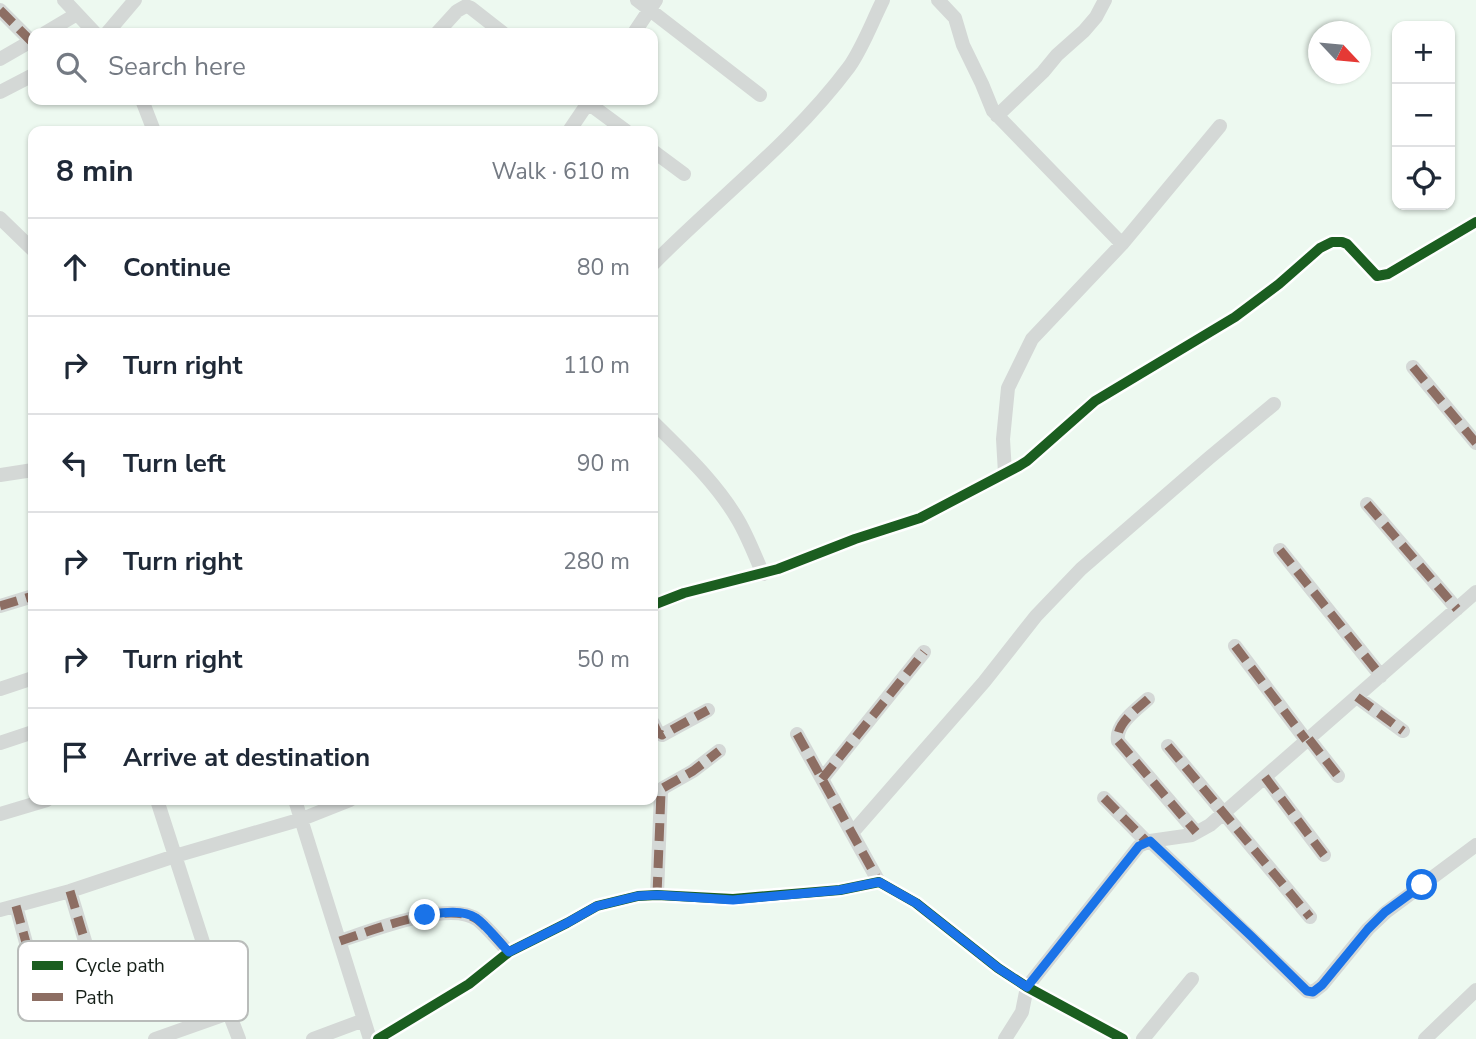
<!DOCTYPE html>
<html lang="en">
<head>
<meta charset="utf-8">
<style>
	:root { --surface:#fff; --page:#f2f2f3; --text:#1f2937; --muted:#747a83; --line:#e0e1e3 }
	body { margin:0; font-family:"Nunito Sans",sans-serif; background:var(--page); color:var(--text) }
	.controls { position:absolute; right:21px; top:21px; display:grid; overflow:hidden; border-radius:14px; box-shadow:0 2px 5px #0004 }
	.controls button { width:63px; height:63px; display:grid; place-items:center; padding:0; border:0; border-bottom:2px solid var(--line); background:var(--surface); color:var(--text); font:35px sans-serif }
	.compass { position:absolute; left:1308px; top:21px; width:63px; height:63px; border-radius:50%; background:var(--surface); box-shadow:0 2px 5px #0004; rotate:116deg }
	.stop { position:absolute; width:21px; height:21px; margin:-16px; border:5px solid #1a73e8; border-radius:50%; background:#fff }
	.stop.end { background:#1a73e8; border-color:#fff; box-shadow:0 2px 7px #0008 }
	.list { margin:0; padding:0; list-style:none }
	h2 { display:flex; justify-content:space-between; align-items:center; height:91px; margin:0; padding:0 28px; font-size:30px }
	h2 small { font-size:23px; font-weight:400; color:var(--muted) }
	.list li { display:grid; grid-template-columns:46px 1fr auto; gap:21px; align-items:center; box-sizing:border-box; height:98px; padding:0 28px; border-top:2px solid var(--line) }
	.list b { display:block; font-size:26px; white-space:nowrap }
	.list em { font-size:23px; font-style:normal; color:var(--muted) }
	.icon { flex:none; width:38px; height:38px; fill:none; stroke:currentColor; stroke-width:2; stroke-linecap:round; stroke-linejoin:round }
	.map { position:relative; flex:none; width:1476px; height:1039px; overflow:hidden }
	.search { position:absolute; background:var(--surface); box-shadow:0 2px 5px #0004; left:28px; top:28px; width:630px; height:77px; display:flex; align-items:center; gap:18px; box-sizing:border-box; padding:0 24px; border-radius:14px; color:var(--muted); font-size:26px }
	.panel { position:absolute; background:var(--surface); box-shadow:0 2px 5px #0004; left:28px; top:126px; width:630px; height:679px; border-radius:14px }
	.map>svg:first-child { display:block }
</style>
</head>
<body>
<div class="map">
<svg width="1476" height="1039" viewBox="0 0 1476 1039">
	<rect width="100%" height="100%" fill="#edf9f0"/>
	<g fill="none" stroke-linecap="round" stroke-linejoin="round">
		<path stroke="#d4d8d6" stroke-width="14" d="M64 0 95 33
			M637 0 760 95
			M938 0 955 18 963 45 982 84 993 111 1122 244
			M0 10 31 41
			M45 33 77 14
			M107 33 135 0
			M437 33 457 11 466 6 471 8 503 33
			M634 33 656 0
			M0 59 33 40
			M0 92 33 75
			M142 100 154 131
			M584 100 626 131
			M997 116 1043 72 1057 55 1084 31 1096 17 1105 0
			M569 131 590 100
			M653 151 684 174
			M0 218 33 250
			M653 264C718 198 793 142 849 67 863 47 872 22 883 0
			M1413 367 1476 443
			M653 422C683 452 716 482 738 520 748 537 755 556 763 574
			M1005 473 1003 439 1008 388 1032 339 1122 244 1220 126
			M0 475 33 470
			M1367 504 1457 609
			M1280 550 1381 676
			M653 605 684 593 778 569 855 539 920 518 1019 466 1027 461 1095 401 1235 317 1279 284 1320 248 1332 242H1342L1347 244 1377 276 1388 274 1476 222
			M0 606 33 596
			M1235 646 1306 740
			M0 689 33 678
			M1357 697 1403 731
			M1148 699C1137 709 1115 724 1118 741L1196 832
			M653 723 658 733 662 735 708 710
			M797 734 879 882
			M1309 739 1338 776
			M0 743 33 732
			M1168 746 1310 917
			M1265 777 1324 855
			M822 779 924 652
			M1104 798 1147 842
			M157 800 210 964 239 1039
			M295 800 370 1039
			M0 814 47 800
			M852 833 984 682 1036 616 1081 569 1209 458 1274 404
			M1150 841 1307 991 1313 992 1322 985 1368 929 1386 912 1476 845
			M70 891 102 998
			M657 895 661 792 663 788 693 771 719 751
			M16 906 43 1005
			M0 910 70 891 175 856 302 819 350 800
			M340 941C370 931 451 899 478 920 489 929 499 942 509 952
			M132 997 212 970
			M155 1039 229 1013
			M313 1039 364 1020
			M378 1039 469 984 509 952 567 923 597 906 638 896 657 895 733 899 840 890 879 882 916 903 998 968 1027 987 1123 1039
			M1005 1039 1022 1012 1027 987 1139 846 1150 841 1192 835 1210 825 1476 592
			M1143 1039 1192 979
			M1425 1039 1476 990"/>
		<path stroke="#8d6e63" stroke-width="9" stroke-dasharray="18 9" stroke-linecap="butt" d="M0 10 31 41
			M1413 367 1476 443
			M1367 504 1457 609
			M1280 550 1381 676
			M0 606 33 596
			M1235 646 1306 740
			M1357 697 1403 731
			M1148 699C1137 709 1115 724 1118 741L1196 832
			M653 723 658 733 662 735 708 710
			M797 734 879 882
			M1309 739 1338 776
			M1168 746 1310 917
			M1265 777 1324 855
			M822 779 924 652
			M1104 798 1147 842
			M70 891 102 998
			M657 895 661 792 663 788 693 771 719 751
			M16 906 43 1005
			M340 941C370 931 451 899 478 920 489 929 499 942 509 952
			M132 997 212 970"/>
		<g stroke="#fff" stroke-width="15">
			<path id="cycleway" d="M653 605 684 593 778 569 855 539 920 518 1019 466 1027 461 1095 401 1235 317 1279 284 1320 248 1332 242H1342L1347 244 1377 276 1388 274 1476 222
				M378 1039 469 984 509 952 567 923 597 906 638 896 657 895 733 899 840 890 879 882 916 903 998 968 1027 987 1123 1039"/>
		</g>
		<use href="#cycleway" stroke="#1b5e20" stroke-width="10"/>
	</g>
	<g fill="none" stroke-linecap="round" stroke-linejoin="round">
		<path stroke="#1a73e8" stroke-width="9" d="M425 915C440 913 462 909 476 918 486 925 500 943 509 952L567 923 597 906 638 896 657 895 733 900 840 890 879 882 916 903 998 968 1027 987 1139 846 1150 841 1251 936 1307 991 1313 992 1322 985 1368 929 1385 912 1422 885"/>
	</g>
	<rect x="18" y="941" width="230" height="80" rx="10" fill="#fff" stroke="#b9bcba" stroke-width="2"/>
	<rect x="32" y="961" width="31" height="9" fill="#1b5e20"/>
	<rect x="32" y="993" width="31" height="8" fill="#8d6e63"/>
	<g font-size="19" fill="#151f18">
		<text x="75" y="972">Cycle path</text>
		<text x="75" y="1004">Path</text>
	</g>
</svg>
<div class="controls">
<button>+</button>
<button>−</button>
<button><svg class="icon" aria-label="locate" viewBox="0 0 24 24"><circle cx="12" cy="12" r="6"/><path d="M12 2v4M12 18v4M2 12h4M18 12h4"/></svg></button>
</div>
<svg class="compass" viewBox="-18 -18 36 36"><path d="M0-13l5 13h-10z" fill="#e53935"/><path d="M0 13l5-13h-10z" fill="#747a83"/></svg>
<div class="stop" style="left:1422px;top:885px"></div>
<div class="stop end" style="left:425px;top:915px"></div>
<div class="search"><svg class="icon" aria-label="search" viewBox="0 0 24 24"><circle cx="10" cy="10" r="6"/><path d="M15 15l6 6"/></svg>Search here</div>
<section class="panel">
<h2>8 min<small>Walk · 610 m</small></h2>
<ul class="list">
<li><svg class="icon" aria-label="ahead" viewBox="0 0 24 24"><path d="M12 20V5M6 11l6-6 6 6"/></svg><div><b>Continue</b></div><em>80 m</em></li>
<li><svg class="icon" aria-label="right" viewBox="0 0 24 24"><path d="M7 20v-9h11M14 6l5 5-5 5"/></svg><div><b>Turn right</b></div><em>110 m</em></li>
<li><svg class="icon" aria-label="left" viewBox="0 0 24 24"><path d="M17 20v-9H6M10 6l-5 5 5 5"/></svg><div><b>Turn left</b></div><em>90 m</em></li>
<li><svg class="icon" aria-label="right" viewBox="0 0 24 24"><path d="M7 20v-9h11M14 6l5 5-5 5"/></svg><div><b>Turn right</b></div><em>280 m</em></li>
<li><svg class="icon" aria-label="right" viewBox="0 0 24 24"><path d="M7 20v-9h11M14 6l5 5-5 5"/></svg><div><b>Turn right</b></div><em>50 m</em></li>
<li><svg class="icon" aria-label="arrive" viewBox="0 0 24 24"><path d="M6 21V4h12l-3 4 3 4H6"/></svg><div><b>Arrive at destination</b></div></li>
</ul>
</section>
</div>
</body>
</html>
